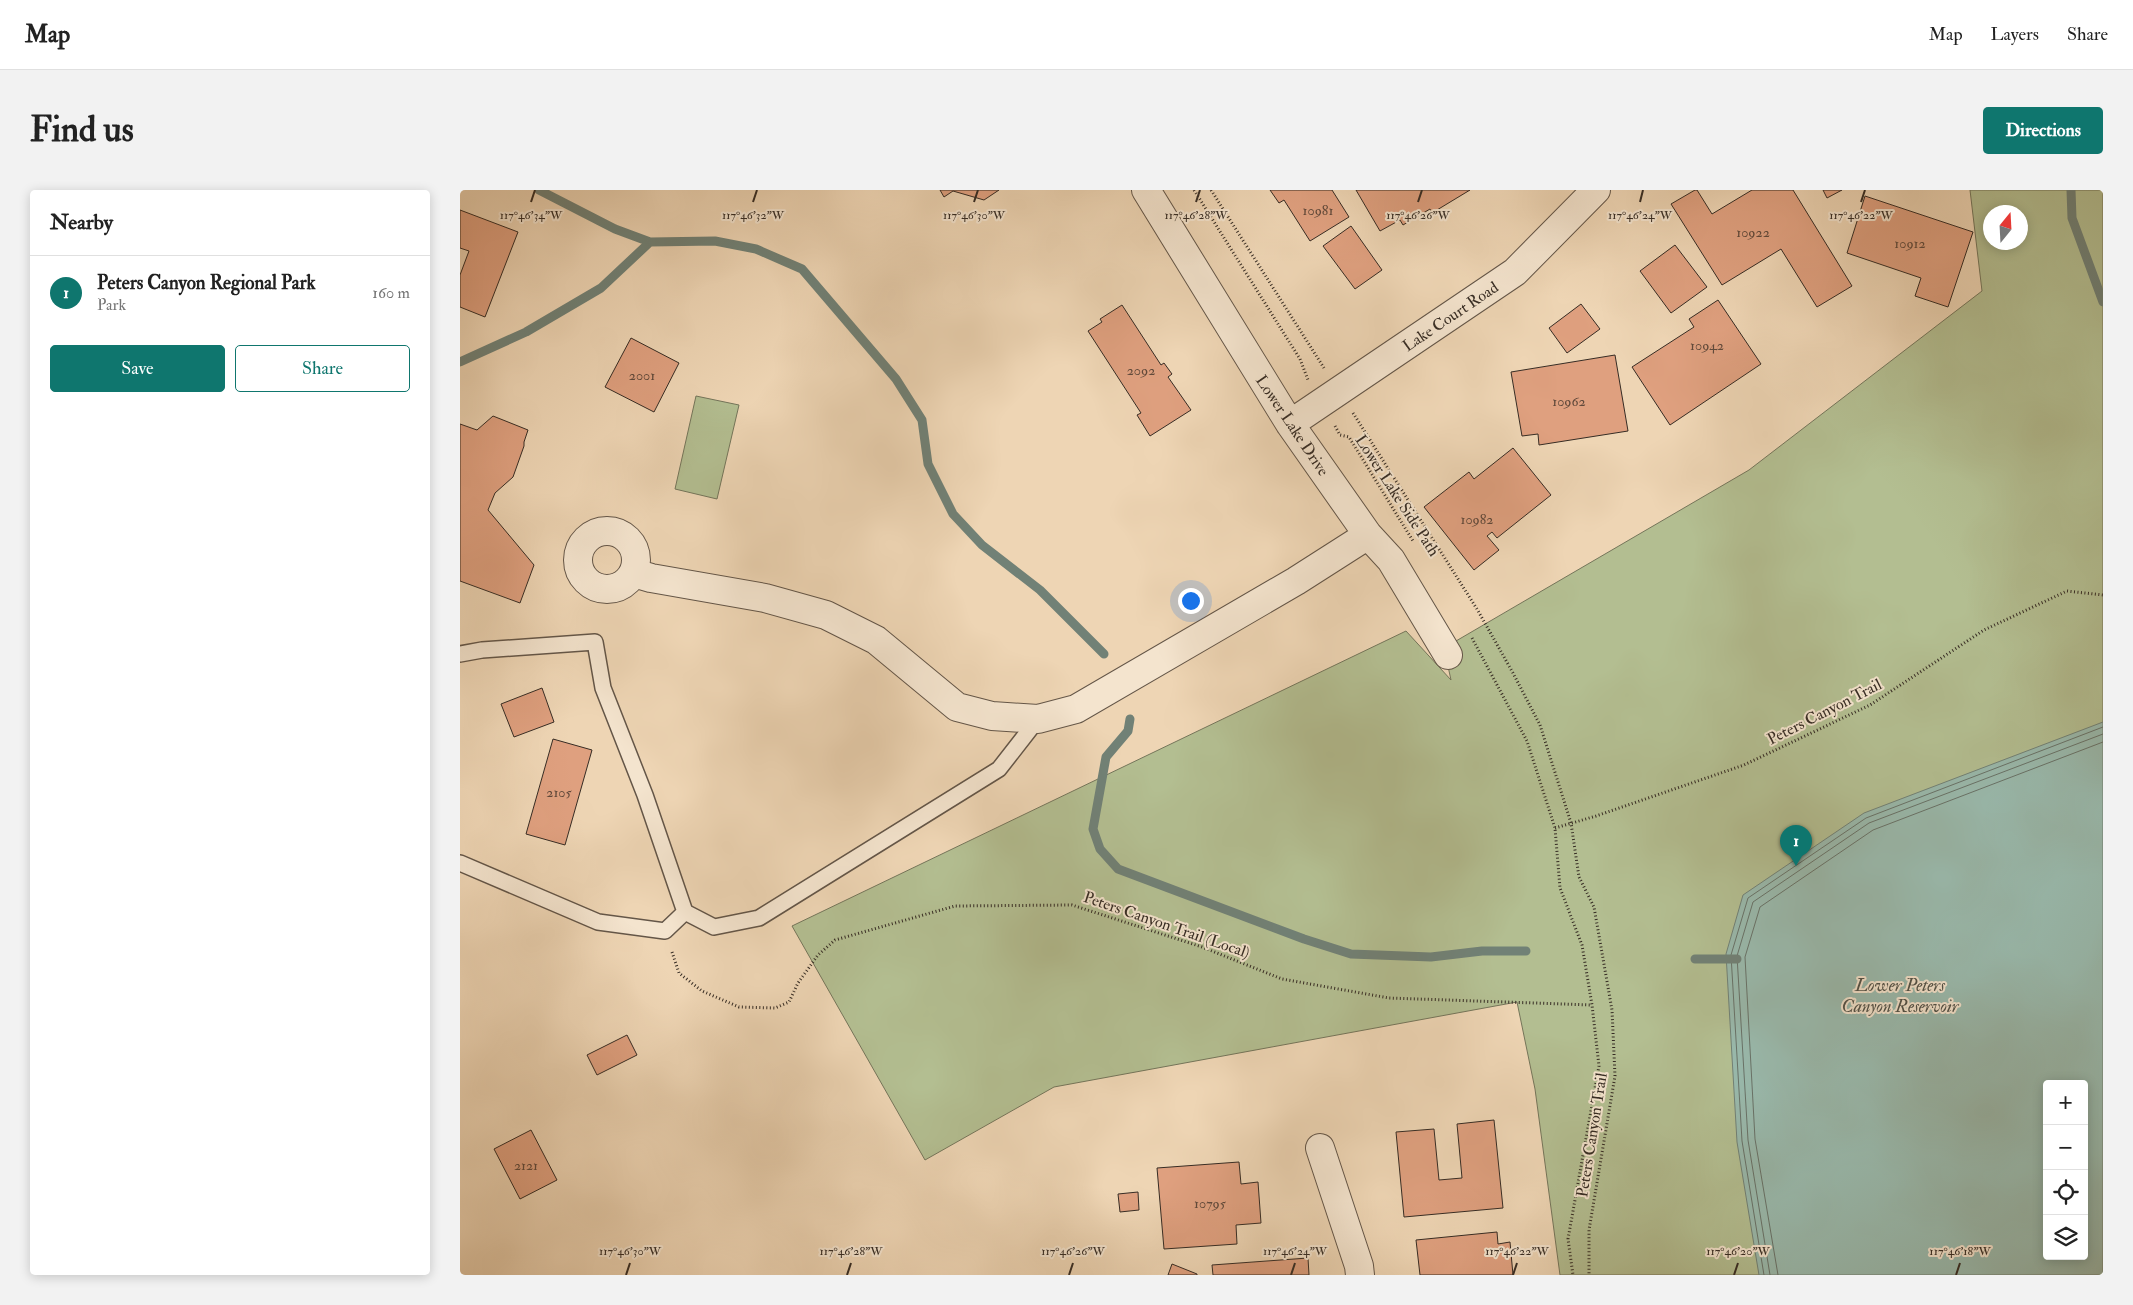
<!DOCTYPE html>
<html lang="en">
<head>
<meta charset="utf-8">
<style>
	:root { --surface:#fff; --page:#f2f2f2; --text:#222; --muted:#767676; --line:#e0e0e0; --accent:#0f766e }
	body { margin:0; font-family:"IM FELL Double Pica",serif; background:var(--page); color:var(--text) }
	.controls { position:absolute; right:15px; bottom:15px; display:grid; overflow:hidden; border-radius:5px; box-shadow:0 2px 12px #0003 }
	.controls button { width:45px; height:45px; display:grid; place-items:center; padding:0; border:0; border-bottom:1px solid var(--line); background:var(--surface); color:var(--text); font:25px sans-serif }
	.compass { position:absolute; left:1523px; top:15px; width:45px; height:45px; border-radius:50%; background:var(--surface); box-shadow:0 2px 12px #0003; rotate:18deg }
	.you { position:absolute; left:730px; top:410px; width:18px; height:18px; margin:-12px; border:4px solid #fff; border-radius:50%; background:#1a73e8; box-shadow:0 0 0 8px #1a73e833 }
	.badge { display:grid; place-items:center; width:32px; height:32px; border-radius:50%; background:var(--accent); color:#fff; font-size:16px; font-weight:700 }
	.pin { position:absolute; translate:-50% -41px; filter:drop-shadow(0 1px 2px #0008) }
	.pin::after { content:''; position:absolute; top:26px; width:18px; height:15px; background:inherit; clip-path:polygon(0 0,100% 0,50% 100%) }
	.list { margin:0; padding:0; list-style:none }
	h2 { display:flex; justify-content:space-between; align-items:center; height:65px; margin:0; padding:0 20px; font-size:21px }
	h2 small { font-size:16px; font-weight:400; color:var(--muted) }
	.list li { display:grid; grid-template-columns:32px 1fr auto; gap:15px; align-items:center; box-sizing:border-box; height:75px; padding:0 20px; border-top:1px solid var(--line) }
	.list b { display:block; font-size:19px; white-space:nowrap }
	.list p { margin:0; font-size:16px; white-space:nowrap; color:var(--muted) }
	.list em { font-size:16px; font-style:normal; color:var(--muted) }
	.actions { display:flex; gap:10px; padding:15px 20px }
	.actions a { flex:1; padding:11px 0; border:1px solid var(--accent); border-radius:5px; text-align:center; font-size:18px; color:var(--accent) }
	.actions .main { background:var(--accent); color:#fff }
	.icon { flex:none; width:28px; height:28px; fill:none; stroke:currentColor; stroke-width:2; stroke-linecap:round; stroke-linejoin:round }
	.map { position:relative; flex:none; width:1643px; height:1085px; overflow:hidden; border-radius:5px }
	header { display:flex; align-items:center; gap:30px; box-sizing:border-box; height:70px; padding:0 25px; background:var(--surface); border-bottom:1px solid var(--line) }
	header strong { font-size:24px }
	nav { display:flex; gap:28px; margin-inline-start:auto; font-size:18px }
	.intro { display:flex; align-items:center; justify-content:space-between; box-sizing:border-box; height:120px; padding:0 30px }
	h1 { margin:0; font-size:35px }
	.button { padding:12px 22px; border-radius:5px; background:var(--accent); color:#fff; font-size:18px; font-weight:700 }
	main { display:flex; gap:30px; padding:0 30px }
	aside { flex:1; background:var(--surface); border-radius:5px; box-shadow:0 2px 12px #0003 }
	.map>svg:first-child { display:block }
</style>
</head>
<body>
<header>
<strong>Map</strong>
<nav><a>Map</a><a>Layers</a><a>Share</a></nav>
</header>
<div class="intro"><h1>Find us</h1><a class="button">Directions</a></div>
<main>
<aside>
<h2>Nearby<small></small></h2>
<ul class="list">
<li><span class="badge">1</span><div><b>Peters Canyon Regional Park</b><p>Park</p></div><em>160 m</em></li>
</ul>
<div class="actions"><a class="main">Save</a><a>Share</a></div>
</aside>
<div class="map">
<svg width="1643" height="1085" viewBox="0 0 1643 1085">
	<rect width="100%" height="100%" fill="#eed5b4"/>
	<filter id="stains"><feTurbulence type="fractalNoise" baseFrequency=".004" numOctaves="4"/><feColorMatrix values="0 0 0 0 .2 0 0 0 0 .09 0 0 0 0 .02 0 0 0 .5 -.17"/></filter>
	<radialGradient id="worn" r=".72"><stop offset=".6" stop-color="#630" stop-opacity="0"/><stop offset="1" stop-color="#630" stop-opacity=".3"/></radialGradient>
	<path fill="#b3be91" stroke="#74755a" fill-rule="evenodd" d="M1510 0H1643V1085H1100L1075 899 1057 812 594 897 465 970 332 736 946 441 991 490 984 458 1289 280 1522 101ZM1530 22H1560V52H1530ZM1587 894H1624V1066H1587Z
		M236 206 279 215 257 309 215 299Z"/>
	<path fill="#99b9ac" stroke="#718176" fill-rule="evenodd" d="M1643 532V1085H1299L1277 952 1266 764 1283 705 1404 623ZM1587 894H1624V1066H1587Z"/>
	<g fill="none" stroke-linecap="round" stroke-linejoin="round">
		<path stroke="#687268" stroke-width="1" d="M1304 1085 1282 951 1271 765 1288 708 1406 628 1643 537
			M1310 1085 1288 950 1277 766 1293 712 1409 633 1643 544
			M1318 1085 1295 949 1285 767 1300 717 1413 640 1643 552"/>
		<path stroke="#718176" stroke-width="9" d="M79 0 155 39 190 52 255 51 296 59 342 79 436 189 462 230 468 274 493 324 522 355 580 400 644 464
			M1611 0 1612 28 1643 112
			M0 172 66 142 141 98 190 52
			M670 529 668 541 646 567 633 639 640 659 658 679 844 749 891 764 971 767 1022 761H1066
			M1235 769H1277"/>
	</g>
	<path fill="#dfa07f" stroke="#362c24" d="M480 0H539L524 10 493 1 484 7Z
		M810 0H872L889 27 850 51 824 10 819 13Z
		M896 0H1010L972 23 970 19 943 35 940 30 920 41Z
		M1235 0H1237L1252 24 1292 0H1333L1392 96 1357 117 1321 59 1262 95 1211 14Z
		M1363 0H1382L1367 8Z
		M1405 6 1513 42 1488 117 1455 106 1461 88 1387 63Z
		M0 20 58 42 25 127 0 117V85L9 61 0 58Z
		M891 36 922 80 895 99 863 56Z
		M1215 55 1247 97 1211 123 1180 81Z
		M1258 110 1301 174 1210 235 1172 177 1234 137 1229 129Z
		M1121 114 1140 139 1107 163 1089 138Z
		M662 115 701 175 704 173 712 184 708 187 731 220 690 246 677 225 681 223 628 141 642 132 640 129Z
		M171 148 219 173 194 222 145 197Z
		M1155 165 1168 241 1079 255 1078 244 1062 246 1051 182Z
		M33 226 68 240 64 252V256L53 287 35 303 28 320 74 375 60 413 0 391V234L17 240Z
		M1053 258 1091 305 1037 348 1032 342 1027 346 1039 360 1014 380 964 317 1009 282 1014 289Z
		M82 498 94 532 54 547 41 514Z
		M93 549 132 560 105 655 66 644Z
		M167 845 177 865 137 885 127 865Z
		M1034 930 1043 1018 944 1027 936 942 974 939 979 990 1002 988 997 934Z
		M71 940 97 990 60 1009 34 959Z
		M779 972 781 994 798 992 801 1033 776 1035 777 1054 704 1059 697 978Z
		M678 1002 679 1020 660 1022 658 1004Z
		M1037 1042 1038 1054 1050 1052 1053 1085H960L956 1050Z
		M848 1068 849 1085H753L752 1075Z
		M712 1074 737 1084V1085H708Z"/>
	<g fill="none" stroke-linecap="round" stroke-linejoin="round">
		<g stroke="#645648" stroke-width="18">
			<path id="lane" d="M0 464 22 460 135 452 143 498 185 605 225 722 205 741 138 732 0 673
				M225 722 254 737 299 728 539 579 578 529"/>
		</g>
		<g stroke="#645648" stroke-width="30">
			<path id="street" d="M686 0 830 234 908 345 931 370 988 465
				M830 234 1055 82 1136 0
				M118 370a29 29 0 1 1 58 0a29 29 0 1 1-58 0Z
				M174 383 191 388 305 408 366 425 416 450 497 517 532 526 578 529 616 519 836 391 908 345
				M860 958 899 1076 900 1085"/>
		</g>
		<path stroke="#362c24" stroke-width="3" stroke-dasharray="1 2.5" stroke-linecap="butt" d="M734 0 840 169 848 190
			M751 0 864 178
			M893 223 1017 419 1053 483 1080 535 1111 633 1119 687 1134 717 1152 820 1155 886 1129 1040V1085
			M875 236 880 245 889 247 953 351
			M1012 448 1067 551 1095 638 1100 698 1122 755 1132 815 1139 876 1108 1049 1113 1085
			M1095 638 1136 626 1284 575 1410 515 1524 440 1607 401 1643 405
			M212 762 219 783 242 801 279 817 315 818 329 812 338 793 358 765 375 750 495 716 612 715 742 757 822 789 929 808 1132 815"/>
		<use href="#lane" stroke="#f4e4ce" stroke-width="15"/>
		<use href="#street" stroke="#f4e4ce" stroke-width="28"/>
	</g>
	<path fill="none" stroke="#362c24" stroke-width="2" d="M71 12 75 0M293 12 297 0M514 12 518 0M736 12 740 0M958 12 962 0M1180 12 1183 0M1401 12 1405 0M166 1085 170 1073M387 1085 391 1073M609 1085 613 1073M831 1085 835 1073M1053 1085 1057 1073M1274 1085 1278 1073M1496 1085 1500 1073"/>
	<g text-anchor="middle" stroke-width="4" stroke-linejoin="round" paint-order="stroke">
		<g font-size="14" fill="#60493b">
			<text x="858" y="25">10981</text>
			<text x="1293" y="47">10922</text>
			<text x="1450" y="58">10912</text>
			<text x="1247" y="160">10942</text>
			<text x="681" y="185">2092</text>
			<text x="182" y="190">2001</text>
			<text x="1109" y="216">10962</text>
			<text x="1017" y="334">10982</text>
			<text x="99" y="607">2105</text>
			<text x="66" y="980">2121</text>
			<text x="750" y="1018">10795</text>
		</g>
		<g font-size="16" fill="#362c24" stroke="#f4e4ce">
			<text transform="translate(990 126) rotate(-34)" y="6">Lake Court Road</text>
			<text transform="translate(833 235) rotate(56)" y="6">Lower Lake Drive</text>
			<text transform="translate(938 305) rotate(57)" y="6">Lower Lake Side Path</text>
			<text transform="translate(1364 521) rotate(-27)" y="6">Peters Canyon Trail</text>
			<text transform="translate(707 734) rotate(19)" y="6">Peters Canyon Trail (Local)</text>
			<text transform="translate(1131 945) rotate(-81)" y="6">Peters Canyon Trail</text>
		</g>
		<g font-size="18" font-style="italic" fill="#4f4f46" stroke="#f4e4ce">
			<text x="1440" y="801">Lower Peters<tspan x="1440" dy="21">Canyon Reservoir</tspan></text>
		</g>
	</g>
	<g font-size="12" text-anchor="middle" fill="#362c24" stroke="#f4e4ce" stroke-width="4" stroke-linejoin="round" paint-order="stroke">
		<text x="71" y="29">117°46'34"W</text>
		<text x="293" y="29">117°46'32"W</text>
		<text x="514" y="29">117°46'30"W</text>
		<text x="736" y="29">117°46'28"W</text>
		<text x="958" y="29">117°46'26"W</text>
		<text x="1180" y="29">117°46'24"W</text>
		<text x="1401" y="29">117°46'22"W</text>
		<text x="170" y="1065">117°46'30"W</text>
		<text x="391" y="1065">117°46'28"W</text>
		<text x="613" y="1065">117°46'26"W</text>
		<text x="835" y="1065">117°46'24"W</text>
		<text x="1057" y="1065">117°46'22"W</text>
		<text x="1278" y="1065">117°46'20"W</text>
		<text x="1500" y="1065">117°46'18"W</text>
	</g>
	<rect width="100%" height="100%" filter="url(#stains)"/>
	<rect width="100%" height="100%" fill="url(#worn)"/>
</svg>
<div class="controls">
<button>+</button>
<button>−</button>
<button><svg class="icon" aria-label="locate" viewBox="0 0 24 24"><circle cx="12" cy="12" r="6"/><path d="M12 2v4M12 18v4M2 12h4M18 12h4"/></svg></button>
<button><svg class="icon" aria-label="layers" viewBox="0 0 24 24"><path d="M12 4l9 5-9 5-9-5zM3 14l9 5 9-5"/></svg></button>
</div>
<svg class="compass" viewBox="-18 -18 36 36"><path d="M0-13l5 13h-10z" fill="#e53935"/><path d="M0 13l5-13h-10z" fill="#767676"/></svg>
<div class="you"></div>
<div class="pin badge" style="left:1336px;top:676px">1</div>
</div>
</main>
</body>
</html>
